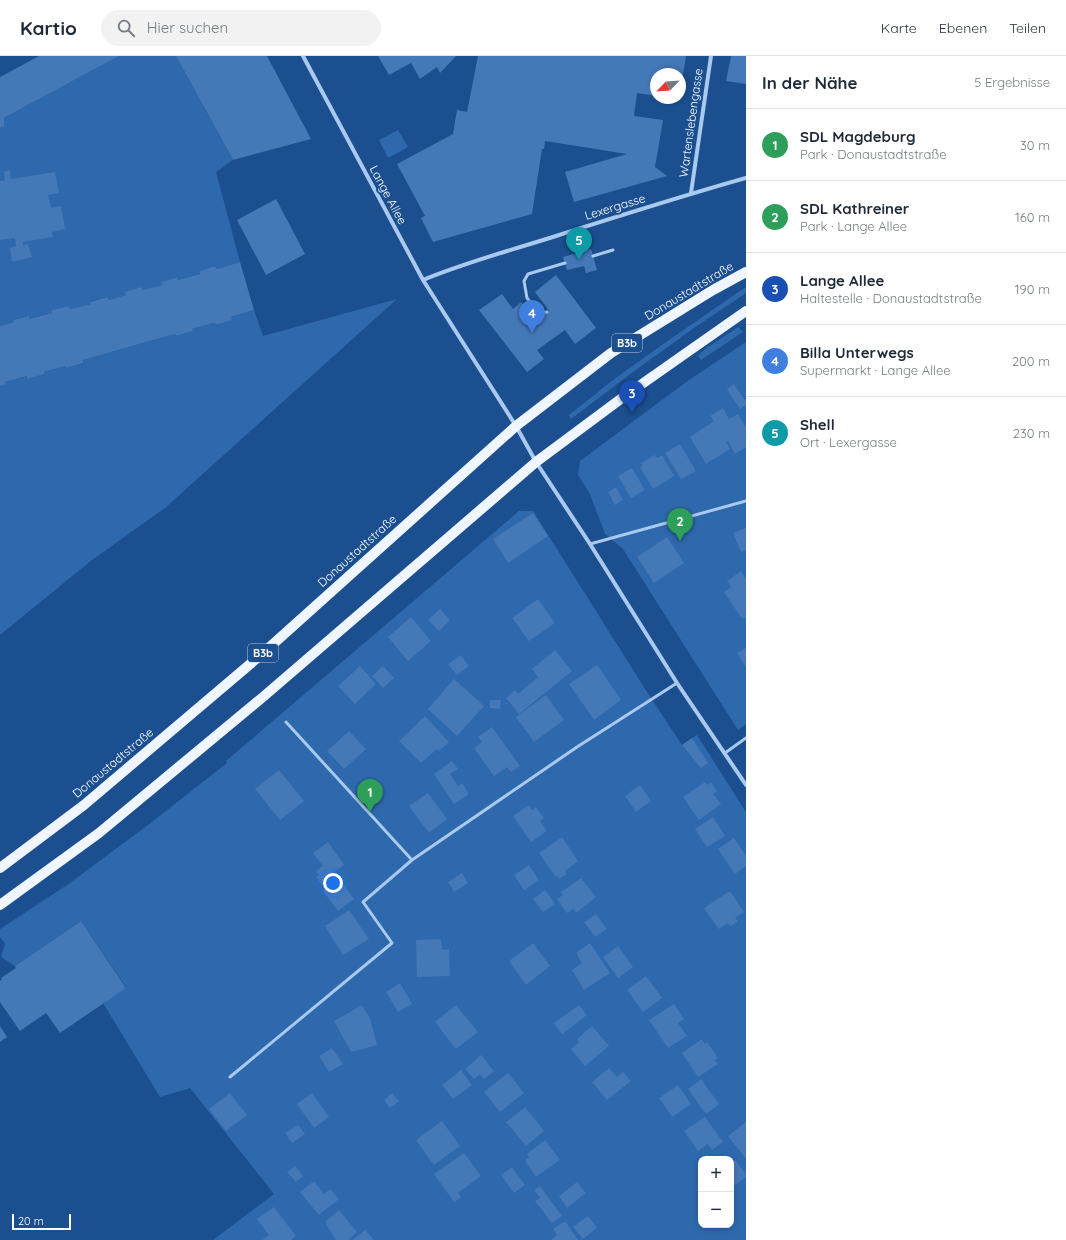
<!DOCTYPE html>
<html lang="de">
<head>
<meta charset="utf-8">
<style>
	:root { --surface:#fff; --page:#f2f2f3; --text:#1f2937; --muted:#747a83; --line:#e0e1e3; --accent:#db2777 }
	body { margin:0; font-family:Quicksand,sans-serif; background:var(--page); color:var(--text) }
	.controls { position:absolute; right:12px; bottom:12px; display:grid; overflow:hidden; border-radius:8px; box-shadow:0 2px 6px #0003 }
	.controls button { width:36px; height:36px; display:grid; place-items:center; padding:0; border:0; border-bottom:1px solid var(--line); background:var(--surface); color:var(--text); font:20px sans-serif }
	.compass { position:absolute; left:650px; top:12px; width:36px; height:36px; border-radius:50%; background:var(--surface); box-shadow:0 2px 6px #0003; rotate:245deg }
	.scale { position:absolute; left:12px; bottom:10px; width:59px; box-sizing:border-box; padding-left:4px; border:2px solid #fff; border-top:0; font-size:11px; line-height:14px; white-space:nowrap; color:#fff; -webkit-text-stroke:3px #1b4f8f; paint-order:stroke }
	.you { position:absolute; left:333px; top:827px; width:14px; height:14px; margin:-10px; border:3px solid #fff; border-radius:50%; background:#1a73e8; box-shadow:0 0 0 6px #1a73e833 }
	.badge { display:grid; place-items:center; width:26px; height:26px; border-radius:50%; background:var(--accent); color:#fff; font-size:13px; font-weight:700 }
	.pin { position:absolute; translate:-50% -33px; filter:drop-shadow(0 1px 2px #0008) }
	.pin::after { content:''; position:absolute; top:21px; width:14px; height:12px; background:inherit; clip-path:polygon(0 0,100% 0,50% 100%) }
	.list { margin:0; padding:0; list-style:none }
	h2 { display:flex; justify-content:space-between; align-items:center; height:52px; margin:0; padding:0 16px; font-size:17px }
	h2 small { font-size:13px; font-weight:400; color:var(--muted) }
	.list li { display:grid; grid-template-columns:26px 1fr auto; gap:12px; align-items:center; box-sizing:border-box; height:72px; padding:0 16px; border-top:1px solid var(--line) }
	.list b { display:block; font-size:15px; white-space:nowrap }
	.list p { margin:0; font-size:13px; white-space:nowrap; color:var(--muted) }
	.list em { font-size:13px; font-style:normal; color:var(--muted) }
	.icon { flex:none; width:22px; height:22px; fill:none; stroke:currentColor; stroke-width:2; stroke-linecap:round; stroke-linejoin:round }
	.map { position:relative; flex:none; width:746px; height:1184px; overflow:hidden }
	header { display:flex; align-items:center; gap:24px; box-sizing:border-box; height:56px; padding:0 20px; background:var(--surface); border-bottom:1px solid var(--line) }
	header strong { font-size:19px }
	nav { display:flex; gap:22px; margin-inline-start:auto; font-size:14px }
	.search { width:280px; height:36px; background:var(--page); display:flex; align-items:center; gap:10px; box-sizing:border-box; padding:0 14px; border-radius:22px; color:var(--muted); font-size:15px }
	main { display:flex }
	aside { flex:1; background:var(--surface) }
	.map>svg:first-child { display:block }
</style>
</head>
<body>
<header>
<strong>Kartio</strong>
<div class="search"><svg class="icon" aria-label="search" viewBox="0 0 24 24"><circle cx="10" cy="10" r="6"/><path d="M15 15l6 6"/></svg>Hier suchen</div>
<nav><a>Karte</a><a>Ebenen</a><a>Teilen</a></nav>
</header>
<main>
<div class="map">
<svg width="746" height="1184" viewBox="0 0 746 1184">
	<rect width="100%" height="100%" fill="#1b4f8f"/>
	<path fill="#2e69ad" fill-rule="evenodd" d="M119 0H176L233 104 216 116 240 206 217 213 215 210 200 215V218L178 224 177 221 161 226 162 229 109 244 107 241 91 245V248L70 253 69 250 51 254 52 257 29 263V260L13 264 14 266 0 270V72L4 71V62Z
		M398 74 408 91 388 102 379 84Z
		M746 231V237L694 272 637 313 571 363 569 359 613 324 666 286Z
		M397 243 165 452 92 504 0 579V330L5 329V326L27 320V323L44 316 65 310 66 312 83 307V304L175 278 176 280 193 275 192 273 214 267 216 269 231 264V261L254 254 263 280Z
		M738 271 743 276 701 304 698 300 705 293Z
		M746 286V668L738 674 623 493 605 478 590 438 578 419 580 405 689 324Z
		M519 455H533L647 636 682 689 697 679 746 756V1184H213L274 1138 190 1032 160 1041 103 947 126 931 81 865 15 910 1 901 5 888 1 882H0V873L67 829 148 769 227 707 226 705ZM701 1103H731V1169H701Z"/>
	<path fill="#4478b7" d="M39 0H119L4 62V71L0 72V21Z
		M176 0H267L311 83 233 104Z
		M378 0H456L440 17 437 11 420 23 411 7 389 19Z
		M478 0H686L681 31 680 18H656V40L637 37 634 60 663 64 655 111 667 120 574 146 565 116 627 98 545 85 544 93H542L532 158 433 186 421 162 425 160 397 108 453 78 457 54 467 56Z
		M731 0H746V28L726 25Z
		M10 114 11 123 55 116 59 137 48 139 51 152 61 150 65 173 52 176 53 181 23 186V189L28 188 32 201 12 206 10 192 16 190 15 182 0 184V125L5 124 4 116Z
		M276 143 305 198 266 219 237 164Z
		M591 193 597 214 586 217 584 210 567 214 563 201Z
		M240 206 254 254 231 261 232 264 216 269 214 267 192 273 193 275 176 280 175 278 83 304V307L66 312 65 310 44 316V318L27 323V320L5 326V329L0 330V270L14 266 13 264 29 260V263L52 257 51 254 69 250 70 253 91 248 90 246 107 241 109 244 126 239 125 236 142 231 143 234 162 229 161 226 177 221 178 224 200 218V215L215 210 217 213Z
		M556 219 596 272 575 288 565 274 537 294 544 303 527 316 479 254 502 238 513 253 521 246 535 265 549 255 535 236Z
		M734 328 746 346V349L740 353 727 333Z
		M723 352 729 363 738 358 746 372V391L735 398 728 385 726 386 730 393 706 408 690 381 714 365 710 360Z
		M680 388 696 415 681 423 665 397Z
		M655 399 657 402 662 399 674 420 653 433 640 411 643 410 641 407Z
		M632 412 645 434 631 442 618 420Z
		M616 431 623 444 615 449 608 436Z
		M533 457 548 480 508 507 493 483Z
		M746 472V494L741 496 733 477Z
		M667 481 684 507 654 527 637 501Z
		M741 515 746 523V561L742 563 724 536 731 531 727 525Z
		M538 543 555 567 529 585 512 562Z
		M440 553 450 564 439 575 428 564Z
		M411 561 431 585 408 605 388 581Z
		M746 592V611L737 597Z
		M555 594 572 615 519 658 506 642 515 634 518 638 538 621 532 613Z
		M461 599 469 610 457 619 448 608Z
		M597 609 621 644 594 664 569 628Z
		M360 610 376 628 355 648 338 630Z
		M383 610 394 622 383 632 372 620Z
		M454 623 484 650 457 680 428 653Z
		M546 639 564 664 534 686 516 661Z
		M490 644H501L500 653 490 652Z
		M425 660 449 686 439 695 437 693 421 707 399 685Z
		M492 671 520 710 511 716 507 711 494 720 474 692 482 686 478 681Z
		M349 675 366 693 344 713 327 695Z
		M692 682 708 707 701 712 682 689Z
		M452 705 458 713 450 718 458 730 462 727 469 738 454 748 434 718Z
		M279 714 304 745 280 764 255 733Z
		M705 726 707 729 711 726 717 735 713 738 721 748 699 764 683 741Z
		M640 729 651 745 636 756 625 740Z
		M428 737 447 763 429 777 409 750Z
		M529 749 532 754 536 751 544 762 540 765 547 775 531 786 513 760Z
		M713 761 725 780 707 791 695 773Z
		M562 781 578 805 565 815 567 818 559 823 558 820 556 821 539 797Z
		M734 782 746 800V810L735 818 718 793Z
		M328 786 344 809 333 817 334 820 322 829 316 821 319 819 316 815 323 810 313 797Z
		M529 809 539 824 524 834 514 819Z
		M462 817 468 827 454 836 448 826Z
		M581 822 596 841 576 857 573 853 567 857 557 843 563 839 561 836Z
		M339 823 354 843 338 855 323 835Z
		M545 834 555 848 543 856 533 843Z
		M730 835 744 856 735 862 738 865 731 870 728 867 719 873 704 852Z
		M349 854 369 883 343 899 325 870Z
		M596 858 607 873 595 881 584 866Z
		M81 865 126 932 60 977 46 957 20 975 0 946V925L2 923 1 922 16 912 15 910Z
		M441 883 442 894 449 893 450 920 417 921 416 884Z
		M533 887 550 910 526 929 509 905Z
		M590 887 610 917 584 934 572 914 582 907 576 897Z
		M618 890 633 911 618 922 603 901Z
		M646 920 662 942 643 956 627 934Z
		M400 927 412 948 398 956 386 936Z
		M674 948 684 963 678 967 687 980 668 992 649 964Z
		M362 949 370 962 377 989 351 996 334 965Z
		M456 949 478 976 456 993 435 966Z
		M579 949 587 959 562 978 554 967Z
		M0 970 7 981 0 986Z
		M592 970 609 990 585 1010 571 993 579 986 577 983Z
		M702 983 705 988 707 986 718 1002 715 1004 718 1008 698 1021 682 997Z
		M332 992 343 1008 329 1016 319 1000Z
		M481 999 494 1015 484 1023 480 1018 474 1023 465 1013Z
		M609 1012 617 1021 623 1016 631 1025 607 1044 592 1026Z
		M461 1014 472 1029 453 1043 442 1029Z
		M508 1017 524 1037 500 1056 484 1036Z
		M701 1023 719 1048 706 1058 688 1033Z
		M678 1029 691 1048 672 1061 659 1042Z
		M230 1037 247 1059 226 1075 209 1053Z
		M312 1037 329 1061 314 1072 297 1048Z
		M392 1037 399 1045 390 1052 384 1044Z
		M525 1051 544 1075 526 1090 506 1066Z
		M705 1061 723 1086 712 1094 708 1088 698 1095 684 1075Z
		M442 1065 460 1090 434 1109 416 1084Z
		M746 1066V1103L728 1080Z
		M298 1069 305 1078 292 1087 285 1077Z
		M545 1084 560 1104 536 1121 525 1105 529 1101 527 1098Z
		M464 1097 481 1120 458 1137 461 1141 454 1146 434 1118Z
		M735 1104 745 1117 746 1121 735 1129 731 1124V1108Z
		M295 1110 303 1120 296 1126 287 1116Z
		M512 1111 525 1129 514 1137 501 1119Z
		M314 1125 324 1138 330 1133 339 1143 319 1159 300 1136Z
		M577 1126 586 1137 567 1152 559 1140Z
		M540 1130 562 1160 552 1167 535 1145 540 1142 534 1134Z
		M274 1151 296 1180 291 1184H262L269 1179 257 1163Z
		M339 1154 357 1176 348 1184H336L325 1166Z
		M588 1160 597 1172 583 1183 573 1171Z
		M565 1165 578 1184H551L557 1179 553 1173Z
		M365 1174 374 1184H353Z"/>
	<g fill="none" stroke-linecap="round" stroke-linejoin="round">
		<path stroke="#a9c9ee" stroke-width="3" d="M593 200 613 194
			M547 256 539 257 527 242 524 225 528 218 565 207
			M590 488 746 445
			M286 666 412 804
			M725 697 746 682
			M230 1021 392 887 363 846 412 804 577 691 677 627"/>
		<path stroke="#a9c9ee" stroke-width="4" d="M303 0 423 224 516 370 536 406 590 488 677 627 746 729
			M691 137 711 0
			M423 224C466 206 512 194 556 180 619 160 682 140 746 122"/>
		<path stroke="#f0f6ff" stroke-width="10" d="M0 812 84 749 262 598 516 370 611 297 713 234 746 216
			M0 849 99 777 263 641 536 406 622 342 746 255"/>
	</g>
	<g text-anchor="middle" stroke-width="4" stroke-linejoin="round" paint-order="stroke">
		<g fill="#1b4f8f" stroke="#bbcadd" stroke-width="1">
			<rect x="612" y="278" width="30" height="18" rx="3"/>
			<rect x="248" y="588" width="30" height="18" rx="3"/>
		</g>
		<g font-size="11" font-weight="bold" fill="#fff">
			<text x="627" y="291">B3b</text>
			<text x="263" y="601">B3b</text>
		</g>
		<g font-size="12" fill="#fff" stroke="#1b4f8f">
			<text transform="translate(691 67) rotate(-82)" y="4">Wartenslebengasse</text>
			<text transform="translate(388 139) rotate(62)" y="4">Lange Allee</text>
			<text transform="translate(615 151) rotate(-17)" y="4">Lexergasse</text>
			<text transform="translate(689 235) rotate(-31)" y="4">Donaustadtstraße</text>
			<text transform="translate(357 495) rotate(-42)" y="4">Donaustadtstraße</text>
			<text transform="translate(113 707) rotate(-40)" y="4">Donaustadtstraße</text>
		</g>
	</g>
</svg>
<div class="controls">
<button>+</button>
<button>−</button>
</div>
<svg class="compass" viewBox="-18 -18 36 36"><path d="M0-13l5 13h-10z" fill="#e53935"/><path d="M0 13l5-13h-10z" fill="#747a83"/></svg>
<div class="scale">20 m</div>
<div class="you"></div>
<div class="pin badge" style="left:370px;top:756px;background:#2e9e5b">1</div>
<div class="pin badge" style="left:680px;top:485px;background:#2e9e5b">2</div>
<div class="pin badge" style="left:632px;top:357px;background:#1a4fb4">3</div>
<div class="pin badge" style="left:532px;top:277px;background:#3f7fe0">4</div>
<div class="pin badge" style="left:579px;top:204px;background:#0f9aa8">5</div>
</div>
<aside>
<h2>In der Nähe<small>5 Ergebnisse</small></h2>
<ul class="list">
<li><span class="badge" style="background:#2e9e5b">1</span><div><b>SDL Magdeburg</b><p>Park · Donaustadtstraße</p></div><em>30 m</em></li>
<li><span class="badge" style="background:#2e9e5b">2</span><div><b>SDL Kathreiner</b><p>Park · Lange Allee</p></div><em>160 m</em></li>
<li><span class="badge" style="background:#1a4fb4">3</span><div><b>Lange Allee</b><p>Haltestelle · Donaustadtstraße</p></div><em>190 m</em></li>
<li><span class="badge" style="background:#3f7fe0">4</span><div><b>Billa Unterwegs</b><p>Supermarkt · Lange Allee</p></div><em>200 m</em></li>
<li><span class="badge" style="background:#0f9aa8">5</span><div><b>Shell</b><p>Ort · Lexergasse</p></div><em>230 m</em></li>
</ul>
</aside>
</main>
</body>
</html>
